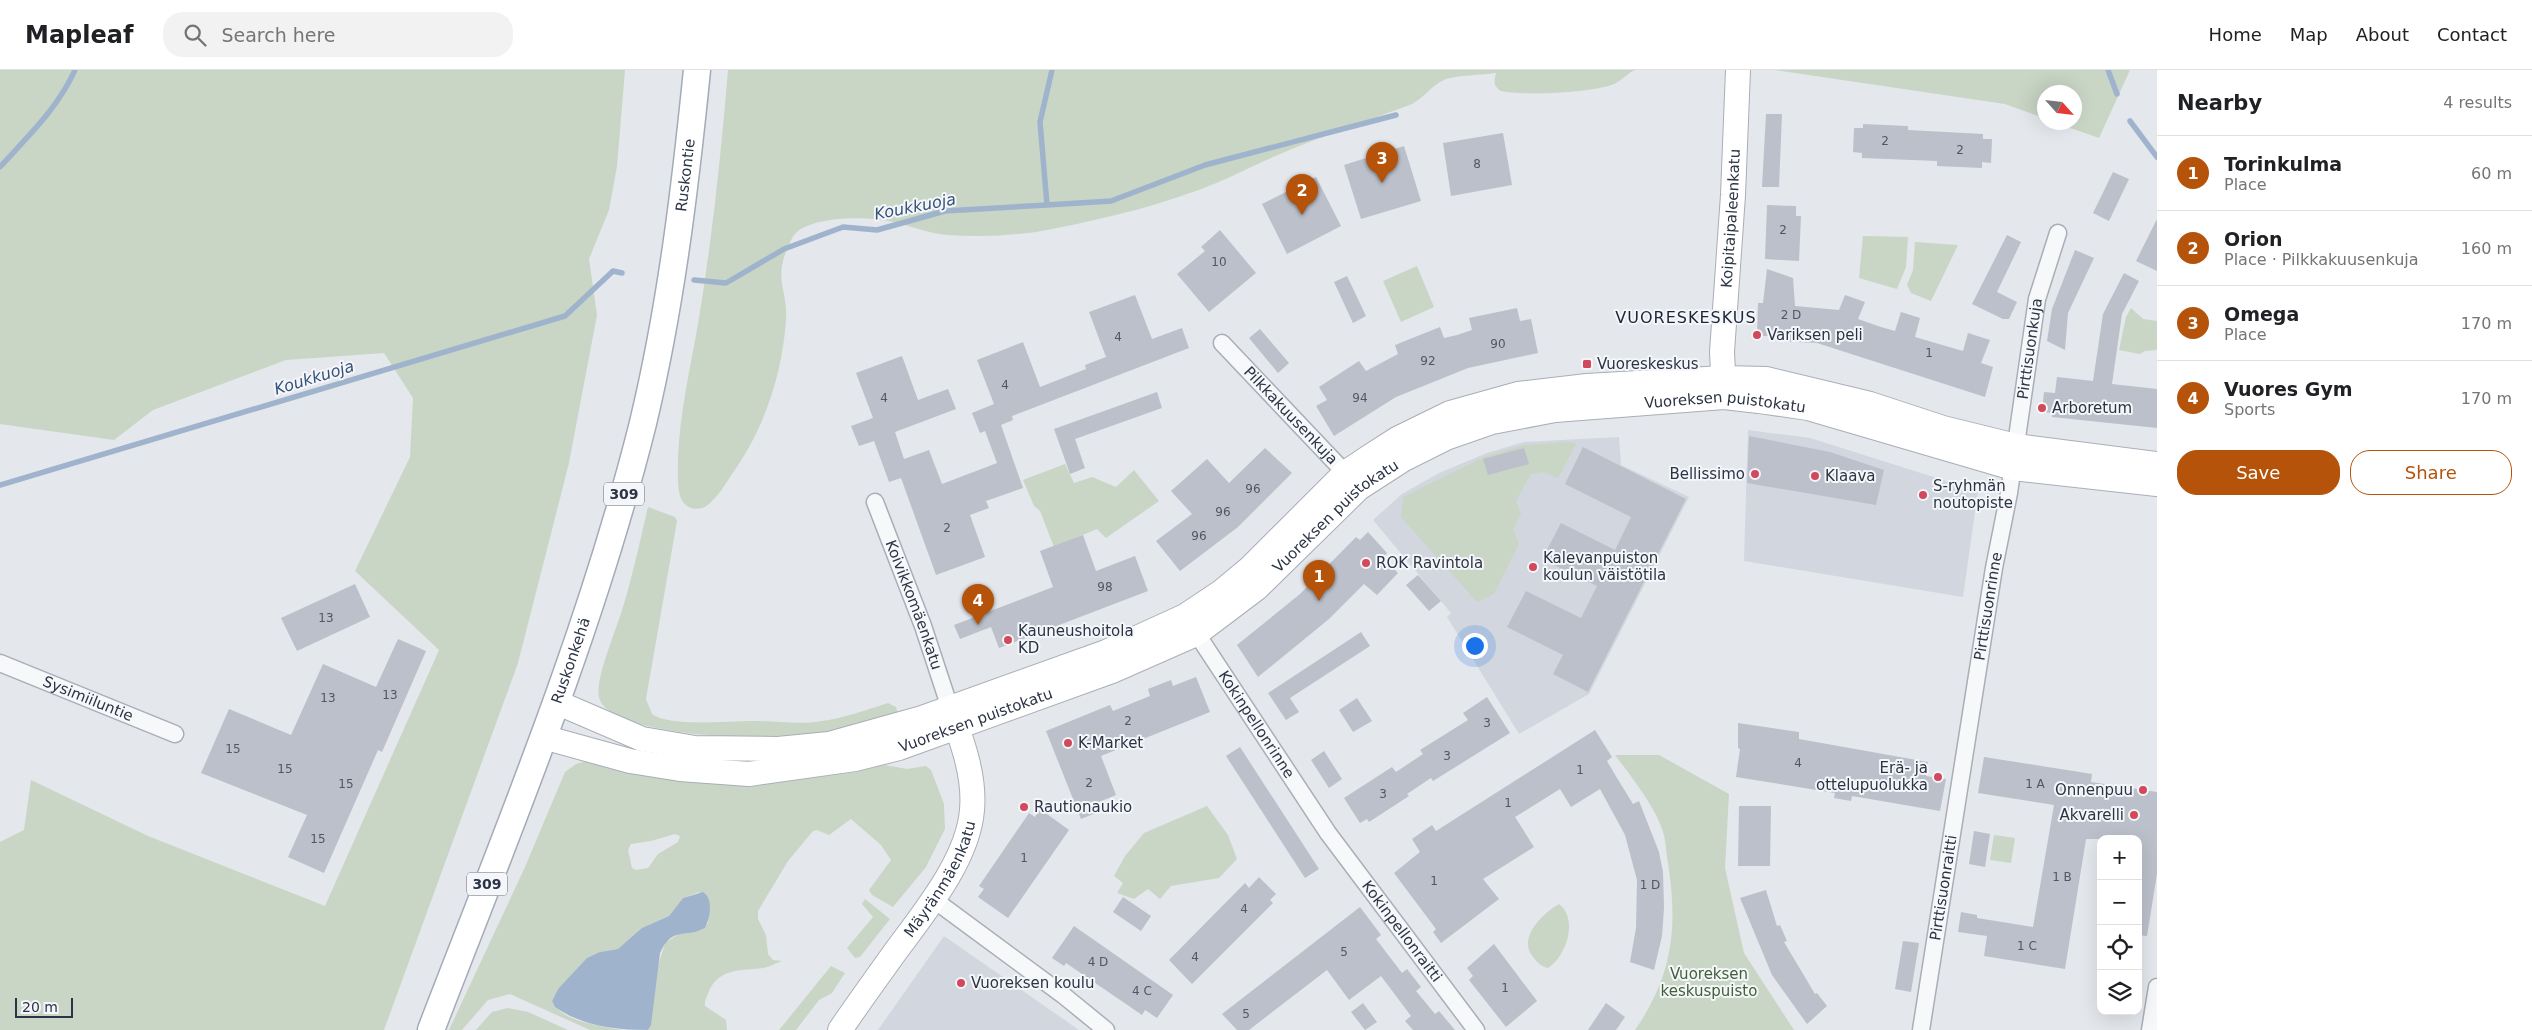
<!DOCTYPE html>
<html lang="en">
<head>
<meta charset="utf-8">
<style>
	:root { --surface:#fff; --page:#f2f2f2; --text:#202124; --muted:#757577; --line:#e0e0e0; --accent:#b45309 }
	body { margin:0; font-family:"DejaVu Sans",sans-serif; background:var(--page); color:var(--text) }
	.controls { position:absolute; right:15px; bottom:15px; display:grid; overflow:hidden; border-radius:10px; box-shadow:0 5px 20px #0002 }
	.controls button { width:45px; height:45px; display:grid; place-items:center; padding:0; border:0; border-bottom:1px solid var(--line); background:var(--surface); color:var(--text); font:25px sans-serif }
	.compass { position:absolute; left:2037px; top:15px; width:45px; height:45px; border-radius:50%; background:var(--surface); box-shadow:0 5px 20px #0002; rotate:117deg }
	.scale { position:absolute; left:15px; bottom:12px; width:58px; box-sizing:border-box; padding-left:5px; border:2px solid #2b3445; border-top:0; font-size:14px; line-height:18px; white-space:nowrap; color:#2b3445; -webkit-text-stroke:4px #f4f6f9; paint-order:stroke }
	.you { position:absolute; left:1474px; top:575px; width:18px; height:18px; margin:-12px; border:4px solid #fff; border-radius:50%; background:#1a73e8; box-shadow:0 0 0 8px #1a73e833 }
	.badge { display:grid; place-items:center; width:32px; height:32px; border-radius:50%; background:var(--accent); color:#fff; font-size:16px; font-weight:700 }
	.pin { position:absolute; translate:-50% -41px; filter:drop-shadow(0 1px 2px #0008) }
	.pin::after { content:''; position:absolute; top:26px; width:18px; height:15px; background:inherit; clip-path:polygon(0 0,100% 0,50% 100%) }
	.list { margin:0; padding:0; list-style:none }
	h2 { display:flex; justify-content:space-between; align-items:center; height:65px; margin:0; padding:0 20px; font-size:21px }
	h2 small { font-size:16px; font-weight:400; color:var(--muted) }
	.list li { display:grid; grid-template-columns:32px 1fr auto; gap:15px; align-items:center; box-sizing:border-box; height:75px; padding:0 20px; border-top:1px solid var(--line) }
	.list b { display:block; font-size:19px; white-space:nowrap }
	.list p { margin:0; font-size:16px; white-space:nowrap; color:var(--muted) }
	.list em { font-size:16px; font-style:normal; color:var(--muted) }
	.actions { display:flex; gap:10px; padding:15px 20px }
	.actions a { flex:1; padding:11px 0; border:1px solid var(--accent); border-radius:20px; text-align:center; font-size:18px; color:var(--accent) }
	.actions .main { background:var(--accent); color:#fff }
	.icon { flex:none; width:28px; height:28px; fill:none; stroke:currentColor; stroke-width:2; stroke-linecap:round; stroke-linejoin:round }
	.map { position:relative; flex:none; width:2157px; height:960px; overflow:hidden }
	header { display:flex; align-items:center; gap:30px; box-sizing:border-box; height:70px; padding:0 25px; background:var(--surface); border-bottom:1px solid var(--line) }
	header strong { font-size:24px }
	nav { display:flex; gap:28px; margin-inline-start:auto; font-size:18px }
	.search { width:350px; height:45px; background:var(--page); display:flex; align-items:center; gap:12px; box-sizing:border-box; padding:0 18px; border-radius:20px; color:var(--muted); font-size:19px }
	main { display:flex }
	aside { flex:1; background:var(--surface) }
	.map>svg:first-child { display:block }
</style>
</head>
<body>
<header>
<strong>Mapleaf</strong>
<div class="search"><svg class="icon" aria-label="search" viewBox="0 0 24 24"><circle cx="10" cy="10" r="6"/><path d="M15 15l6 6"/></svg>Search here</div>
<nav><a>Home</a><a>Map</a><a>About</a><a>Contact</a></nav>
</header>
<main>
<div class="map">
<svg width="2157" height="960" viewBox="0 0 2157 960">
	<rect width="100%" height="100%" fill="#e4e7ec"/>
	<path fill="#d2d6de" d="M1748 360 1810 368 1978 421 1963 527 1744 491Z
		M1619 367 1621 395 1689 427 1589 624 1519 664 1447 547 1451 543 1373 450 1402 424 1439 403 1487 383 1524 372Z
		M944 866 1079 960H878Z"/>
	<path fill="#c9d6c5" fill-rule="evenodd" d="M0 0H625L617 96 609 140 589 189 597 245 569 393 518 593 384 960H0V772L24 760 31 710 148 766 325 836 439 580 355 501 410 387 413 328 384 283 286 290 153 340 114 370 0 354Z
		M728 0H1635C1628 3 1623 9 1616 13 1596 23 1523 26 1501 21 1493 16 1494 11 1496 3 1482 5 1456 5 1444 10 1430 16 1422 31 1407 36 1363 52 1317 68 1273 87 1255 95 1237 104 1219 112 1165 134 1109 148 1052 159 1019 166 982 167 947 165 926 163 909 155 889 151 867 146 810 146 795 164 792 167 790 173 788 177 773 210 788 219 786 250 782 306 764 359 732 404 725 415 718 426 709 434 699 443 684 439 680 426 677 414 678 400 678 388 680 342 690 299 698 254 712 170 721 85 728 0Z
		M1775 0H2130L2099 68 2056 53 2074 52V22H2044V48L2005 34Z
		M1863 166 1908 167 1906 197 1897 219 1859 208Z
		M1915 172 1958 175 1931 231 1911 223 1907 215 1913 200Z
		M1417 196 1434 237 1401 252 1383 211Z
		M2131 238 2143 249 2157 251V280L2145 281 2140 284 2119 280 2126 247Z
		M1571 372 1576 374 1558 408 1544 402 1531 404 1516 431 1521 444 1513 460 1519 474 1494 524 1477 532 1401 447 1403 427 1486 386 1524 375Z
		M1065 394 1074 413 1092 407 1116 417 1134 400 1159 431 1106 468 1097 459 1054 477 1040 441 1034 436 1023 410Z
		M648 437 675 447 677 451 646 629 652 644C671 658 733 650 757 651 778 651 801 655 822 651 844 648 866 640 888 633L896 637 898 643C873 650 847 660 822 665 786 672 607 669 599 627 595 608 617 558 623 537 633 504 640 471 648 437Z
		M1615 685H1659L1729 724 1725 798 1744 883 1794 960H1635C1673 905 1678 857 1668 793 1666 782 1666 769 1662 759 1654 735 1630 705 1615 685Z
		M590 690 874 693 907 699 926 696 931 700 944 734 945 759 926 797 893 837 872 825 869 820 891 790 881 775 851 749 829 765 817 760 813 761 788 791 758 841V849L766 865 768 884 773 890 782 891C776 893 770 897 763 898 742 901 720 897 709 921 707 927 704 931 705 936L726 950 727 960H648L657 899 665 873 680 863 702 860 708 853 709 831 699 822 683 828 669 846 649 855 618 879 600 882 558 919 552 931C559 951 604 957 623 960H590L510 924 488 930 462 960H449L525 797 565 702 576 694ZM675 764 680 766 678 772 658 784 648 798 636 800 632 798 628 780 631 774 651 771Z
		M1207 736 1228 765 1237 789 1219 808 1171 816 1160 829 1148 819 1134 829 1117 823 1123 813 1114 806 1125 786 1144 763Z
		M1994 765 2015 768 2011 793 1990 790Z
		M865 829 890 849 860 887 855 888 847 878 873 847 862 834Z
		M1559 834C1579 849 1566 887 1548 898 1540 896 1538 893 1533 887 1517 868 1543 843 1559 834Z
		M831 896 845 903 832 923 819 930 796 960H779Z
		M508 938 528 942 568 960H476L492 942Z"/>
	<path fill="#9fb4cc" d="M703 822C714 829 710 848 705 858 685 869 673 855 660 883L651 955 648 960C615 960 582 956 555 937L552 931 558 919 587 888 600 882 618 879 642 858 669 846 683 828Z"/>
	<g fill="none" stroke-linecap="round" stroke-linejoin="round">
		<path stroke="#9fb4cc" stroke-width="5.5" d="M2108 0 2117 24
			M2130 51 2157 87
			M0 97C28 66 58 38 75 0
			M1047 135 1111 131 1205 95 1396 45
			M694 210 726 213 784 179 843 157 877 160 945 141 1047 135 1040 52 1052 0
			M0 415 565 246 613 201 622 203"/>
	</g>
	<path fill="#bbc0ca" d="M1766 44H1782L1779 117H1762Z
		M1863 54 1908 56V60L1983 64V69H1992L1991 93 1982 92V98L1937 96V91L1862 88V83L1853 82 1854 58H1863Z
		M1503 63 1512 115 1451 126 1443 73Z
		M1404 76 1421 131 1361 149 1344 95Z
		M2113 102 2129 109 2109 151 2093 143Z
		M1316 107 1341 156 1287 184 1262 134Z
		M1767 135 1796 136V146H1801L1799 191 1765 189Z
		M2157 149V201L2136 191Z
		M1220 160 1256 203 1209 242 1177 204 1205 181 1201 177Z
		M2007 165 2021 172 1997 222 2017 232 2009 249H2003L1972 234Z
		M2075 180 2094 188 2068 243 2065 280 2047 271 2052 239Z
		M1767 199 1793 208 1795 236 1839 240 1845 225 1865 232 1858 249 1881 257 1895 261 1901 242 1920 248 1915 267 1963 281 1968 263 1990 270 1981 293 1993 297 1985 327 1817 273 1778 271V266H1757L1758 233H1763Z
		M2124 203 2139 211 2122 244 2112 314 2157 319V358L2052 347V343L2042 342 2044 322 2055 323 2057 307 2093 311 2103 244Z
		M1347 206 1366 246 1353 253 1334 212Z
		M1135 225 1152 269 1182 258 1189 278 1012 346 1013 350 1001 355 1023 418 986 431 989 438 970 445 985 487 936 505 901 408 889 412 874 371 859 376 851 356 873 348 856 303 902 286 918 330 948 319 956 339 895 362 904 389 929 380 942 414 997 393 985 361 980 363 972 343 994 334 977 290 1023 272 1040 317 1086 299 1085 295 1106 287 1089 242Z
		M1517 238 1520 251 1531 249 1538 283 1468 298 1396 327 1334 366 1316 336 1327 330 1319 317 1359 291 1366 301 1398 284 1395 275 1440 257 1444 268 1457 265 1472 260 1469 248Z
		M1260 259 1289 293 1278 303 1249 268Z
		M1157 322 1162 338 1075 369 1085 398 1070 404 1054 359Z
		M1749 366 1830 382 1884 400 1876 435 1747 413Z
		M1583 377 1686 429 1588 622 1553 604 1563 585 1507 557 1526 521 1581 548 1597 516 1542 489 1561 453 1615 480 1631 447 1565 414Z
		M1265 378 1292 403 1238 457 1180 501 1156 471 1192 444 1171 421 1207 389 1229 413Z
		M1524 378 1529 394 1488 405 1483 389Z
		M1368 462 1387 483 1383 488 1398 503 1377 525 1364 514 1329 549 1258 607 1237 575 1300 524 1356 467 1360 470Z
		M1083 465 1096 501 1135 486 1148 521 999 578 991 557 960 569 954 555 1053 517 1040 481Z
		M1418 505 1441 531 1429 541 1406 515Z
		M355 514 370 547 297 581 281 548Z
		M1361 562 1370 576 1290 628 1299 642 1286 650 1268 623Z
		M398 569 426 581 382 682 378 680 324 803 288 787 307 745 201 703 229 639 291 665 323 594 376 617Z
		M1196 607 1210 642 1101 686 1116 725 1094 734 1098 742 1081 749 1046 661 1110 635 1113 641 1150 626 1148 619 1171 610 1173 616Z
		M1487 627 1510 663 1433 711 1431 708 1407 724 1409 726 1369 752 1367 749 1360 753 1344 728 1392 697 1396 702 1423 684 1420 680 1468 650 1463 643Z
		M1357 628 1372 651 1353 662 1339 640Z
		M1738 653 1799 662V669L1928 692 1926 706 1946 709 1940 741 1852 726 1851 731 1834 728 1835 723 1736 707 1740 679 1738 678Z
		M1595 660 1612 687 1607 691 1617 708 1633 734 1639 731 1659 782 1663 802 1664 838 1662 866 1654 900 1630 892 1636 858 1637 810 1625 765 1600 719 1571 737 1560 719 1515 747 1534 777 1483 809 1499 829 1441 873 1433 862 1436 859 1394 803 1420 782 1412 769 1432 755 1436 761Z
		M1240 677 1319 799 1305 808 1226 686Z
		M1324 681 1342 709 1329 718 1311 690Z
		M1984 687 2092 704 2091 712 2157 722V804L2147 866 2138 865V769H2086L2065 899 1984 886 1987 866 1958 862 1961 842 1977 845V848L2033 857 2054 735 1978 723Z
		M1739 736H1771L1770 796H1738Z
		M1040 739 1069 760 1008 848 978 827 984 819 979 816 1029 743 1035 747Z
		M1974 761 1990 764 1985 797 1969 794Z
		M1259 807 1276 824 1270 830 1273 833 1192 914 1169 890 1245 813 1249 818Z
		M1766 820 1777 856 1780 855 1787 871 1784 872 1815 924 1817 923 1827 936 1807 954 1772 905 1740 828Z
		M1123 827 1151 846 1141 861 1113 842Z
		M1360 837 1381 865 1376 869 1402 903 1407 899 1421 917 1416 921 1435 944 1439 941 1455 960H1413L1405 951 1411 946 1381 906 1349 930 1327 900 1249 960H1237L1222 944Z
		M1074 856 1173 925 1157 948 1145 940 1142 945 1066 893 1064 896 1052 888Z
		M1903 871 1919 873 1911 922 1895 919Z
		M1494 874 1537 931 1506 957 1469 910 1473 906 1467 898Z
		M1363 933 1377 952 1365 960 1351 942Z
		M1606 933 1625 947 1616 960H1588Z"/>
	<g fill="none" stroke-linecap="round" stroke-linejoin="round">
		<g stroke="#a9aeb7" stroke-width="19">
			<g id="street">
				<path id="s1" d="M1222 273 1351 409"/>
				<path id="s2" d="M875 432 923 556 950 638"/>
				<path id="s3" d="M1191 555 1328 763 1476 960"/>
				<path id="s4" d="M0 593 175 664"/>
				<path d="M933 829 1063 925 1106 960"/>
				<path id="s5" d="M1921 960 1994 498 2009 423 2037 229 2058 163"/>
				<path d="M2150 960 2157 917"/>
			</g>
		</g>
		<g stroke="#a9aeb7" stroke-width="26">
			<g id="secondary">
				<path id="s6" d="M1724 323 1722 282 1733 125 1738 0"/>
				<path d="M556 632 642 669 695 678 778 679 829 674 922 648 1106 582 1185 546 1221 522 1250 498 1345 403 1369 387 1397 369 1450 343 1518 324 1587 316 1723 308 1766 309 1870 334 1943 358 2016 376 2157 394"/>
				<path id="s7" d="M543 667 630 691 680 699 749 704 855 689 899 678 1112 601 1196 564 1257 518 1359 418 1404 389 1446 368 1492 352 1555 340 1724 327 1759 331 1808 338 2013 398 2157 414"/>
				<path id="s8" d="M840 960C857 935 875 910 893 885 922 845 968 791 972 740 975 707 963 674 952 643"/>
			</g>
		</g>
		<g stroke="#a3abb8" stroke-width="29">
			<g id="primary">
				<path id="s9" d="M431 960C508 760 591 561 643 353 671 236 685 119 697 0"/>
			</g>
		</g>
		<use href="#street" stroke="#f7f8fa" stroke-width="16"/>
		<use href="#secondary" stroke="#fff" stroke-width="24"/>
		<use href="#primary" stroke="#fff" stroke-width="26"/>
	</g>
	<g fill="#d1495b" stroke="#f4f6f9" stroke-width="2">
		<circle cx="1757" cy="265" r="5"/>
		<rect x="1582" y="289" width="10" height="10" rx="2.5"/>
		<circle cx="2042" cy="338" r="5"/>
		<circle cx="1755" cy="404" r="5"/>
		<circle cx="1815" cy="406" r="5"/>
		<circle cx="1923" cy="425" r="5"/>
		<circle cx="1366" cy="493" r="5"/>
		<circle cx="1533" cy="497" r="5"/>
		<circle cx="1008" cy="570" r="5"/>
		<circle cx="1068" cy="673" r="5"/>
		<circle cx="1938" cy="707" r="5"/>
		<circle cx="2143" cy="720" r="5"/>
		<circle cx="1024" cy="737" r="5"/>
		<circle cx="2134" cy="745" r="5"/>
		<circle cx="961" cy="913" r="5"/>
	</g>
	<g text-anchor="middle" stroke-width="4" stroke-linejoin="round" paint-order="stroke">
		<g font-size="12" fill="#4f5766">
			<text x="1885" y="75">2</text>
			<text x="1960" y="84">2</text>
			<text x="1477" y="98">8</text>
			<text x="1783" y="164">2</text>
			<text x="1219" y="196">10</text>
			<text x="1791" y="249">2 D</text>
			<text x="1118" y="271">4</text>
			<text x="1498" y="278">90</text>
			<text x="1929" y="287">1</text>
			<text x="1428" y="295">92</text>
			<text x="1005" y="319">4</text>
			<text x="884" y="332">4</text>
			<text x="1360" y="332">94</text>
			<text x="1253" y="423">96</text>
			<text x="1223" y="446">96</text>
			<text x="947" y="462">2</text>
			<text x="1199" y="470">96</text>
			<text x="1105" y="521">98</text>
			<text x="326" y="552">13</text>
			<text x="390" y="629">13</text>
			<text x="328" y="632">13</text>
			<text x="1128" y="655">2</text>
			<text x="1487" y="657">3</text>
			<text x="233" y="683">15</text>
			<text x="1447" y="690">3</text>
			<text x="1798" y="697">4</text>
			<text x="285" y="703">15</text>
			<text x="1580" y="704">1</text>
			<text x="1089" y="717">2</text>
			<text x="346" y="718">15</text>
			<text x="2035" y="718">1 A</text>
			<text x="1383" y="728">3</text>
			<text x="1508" y="737">1</text>
			<text x="318" y="773">15</text>
			<text x="1024" y="792">1</text>
			<text x="2062" y="811">1 B</text>
			<text x="1434" y="815">1</text>
			<text x="1650" y="819">1 D</text>
			<text x="1244" y="843">4</text>
			<text x="2027" y="880">1 C</text>
			<text x="1344" y="886">5</text>
			<text x="1195" y="891">4</text>
			<text x="1098" y="896">4 D</text>
			<text x="1505" y="922">1</text>
			<text x="1142" y="925">4 C</text>
			<text x="1246" y="948">5</text>
		</g>
		<g fill="#f4f6f9" stroke="#676e7b" stroke-width="1">
			<rect x="604" y="412.5" width="40" height="23" rx="4"/>
			<rect x="467" y="802.5" width="40" height="23" rx="4"/>
		</g>
		<g font-size="14" font-weight="bold" fill="#2b3445">
			<text x="624" y="429">309</text>
			<text x="487" y="819">309</text>
		</g>
		<g font-size="15" fill="#2b3445" stroke="#f4f6f9">
			<text dy="5" stroke="none"><textPath href="#s9" startOffset="895">Ruskontie</textPath></text>
			<text dy="5" stroke="none"><textPath href="#s6" startOffset="175">Koipitaipaleenkatu</textPath></text>
			<text dy="5" stroke="none"><textPath href="#s5" startOffset="690">Pirttisuonkuja</textPath></text>
			<text dy="5" stroke="none"><textPath href="#s7" startOffset="1284">Vuoreksen puistokatu</textPath></text>
			<text dy="5" stroke="none"><textPath href="#s1" startOffset="100">Pilkkakuusenkuja</textPath></text>
			<text dy="5" stroke="none"><textPath href="#s7" startOffset="864">Vuoreksen puistokatu</textPath></text>
			<text dy="5" stroke="none"><textPath href="#s2" startOffset="110">Koivikkomäenkatu</textPath></text>
			<text dy="5" stroke="none"><textPath href="#s5" startOffset="429">Pirttisuonrinne</textPath></text>
			<text dy="5" stroke="none"><textPath href="#s9" startOffset="395">Ruskonkehä</textPath></text>
			<text dy="5" stroke="none"><textPath href="#s4" startOffset="95">Sysimiiluntie</textPath></text>
			<text dy="5" stroke="none"><textPath href="#s7" startOffset="444">Vuoreksen puistokatu</textPath></text>
			<text dy="5" stroke="none"><textPath href="#s3" startOffset="119">Kokinpellonrinne</textPath></text>
			<text dy="5" stroke="none"><textPath href="#s8" startOffset="182">Mäyränmäenkatu</textPath></text>
			<text dy="5" stroke="none"><textPath href="#s5" startOffset="144">Pirttisuonraitti</textPath></text>
			<text dy="5" stroke="none"><textPath href="#s3" startOffset="372">Kokinpellonraitti</textPath></text>
		</g>
		<g font-size="15" fill="#2b3445" stroke="#f4f6f9" text-anchor="start">
			<text x="1767" y="270">Variksen peli</text>
			<text x="1597" y="299">Vuoreskeskus</text>
			<text x="2052" y="343">Arboretum</text>
			<text x="1745" y="409" text-anchor="end">Bellissimo</text>
			<text x="1825" y="411">Klaava</text>
			<text x="1933" y="421">S-ryhmän<tspan x="1933" dy="17">noutopiste</tspan></text>
			<text x="1543" y="493">Kalevanpuiston<tspan x="1543" dy="17">koulun väistötila</tspan></text>
			<text x="1376" y="498">ROK Ravintola</text>
			<text x="1018" y="566">Kauneushoitola<tspan x="1018" dy="17">KD</tspan></text>
			<text x="1078" y="678">K-Market</text>
			<text x="1928" y="703" text-anchor="end">Erä- ja<tspan x="1928" dy="17">ottelupuolukka</tspan></text>
			<text x="2133" y="725" text-anchor="end">Onnenpuu</text>
			<text x="1034" y="742">Rautionaukio</text>
			<text x="2124" y="750" text-anchor="end">Akvarelli</text>
			<text x="971" y="918">Vuoreksen koulu</text>
		</g>
		<g font-size="15" fill="#3f6138" stroke="#f4f6f9">
			<text x="1709" y="909">Vuoreksen<tspan x="1709" dy="17">keskuspuisto</tspan></text>
		</g>
		<g font-size="16" font-style="italic" fill="#34527a" stroke="#f4f6f9">
			<text transform="translate(915 136) rotate(-11)" y="6">Koukkuoja</text>
			<text transform="translate(314 307) rotate(-17)" y="6">Koukkuoja</text>
		</g>
		<g font-size="16" letter-spacing="1" fill="#1d2536" stroke="#f4f6f9">
			<text x="1686" y="253">VUORESKESKUS</text>
		</g>
	</g>
</svg>
<div class="controls">
<button>+</button>
<button>−</button>
<button><svg class="icon" aria-label="locate" viewBox="0 0 24 24"><circle cx="12" cy="12" r="6"/><path d="M12 2v4M12 18v4M2 12h4M18 12h4"/></svg></button>
<button><svg class="icon" aria-label="layers" viewBox="0 0 24 24"><path d="M12 4l9 5-9 5-9-5zM3 14l9 5 9-5"/></svg></button>
</div>
<svg class="compass" viewBox="-18 -18 36 36"><path d="M0-13l5 13h-10z" fill="#e53935"/><path d="M0 13l5-13h-10z" fill="#757577"/></svg>
<div class="scale">20 m</div>
<div class="you"></div>
<div class="pin badge" style="left:1319px;top:531px">1</div>
<div class="pin badge" style="left:1302px;top:145px">2</div>
<div class="pin badge" style="left:1382px;top:113px">3</div>
<div class="pin badge" style="left:978px;top:555px">4</div>
</div>
<aside>
<h2>Nearby<small>4 results</small></h2>
<ul class="list">
<li><span class="badge">1</span><div><b>Torinkulma</b><p>Place</p></div><em>60 m</em></li>
<li><span class="badge">2</span><div><b>Orion</b><p>Place · Pilkkakuusenkuja</p></div><em>160 m</em></li>
<li><span class="badge">3</span><div><b>Omega</b><p>Place</p></div><em>170 m</em></li>
<li><span class="badge">4</span><div><b>Vuores Gym</b><p>Sports</p></div><em>170 m</em></li>
</ul>
<div class="actions"><a class="main">Save</a><a>Share</a></div>
</aside>
</main>
</body>
</html>
